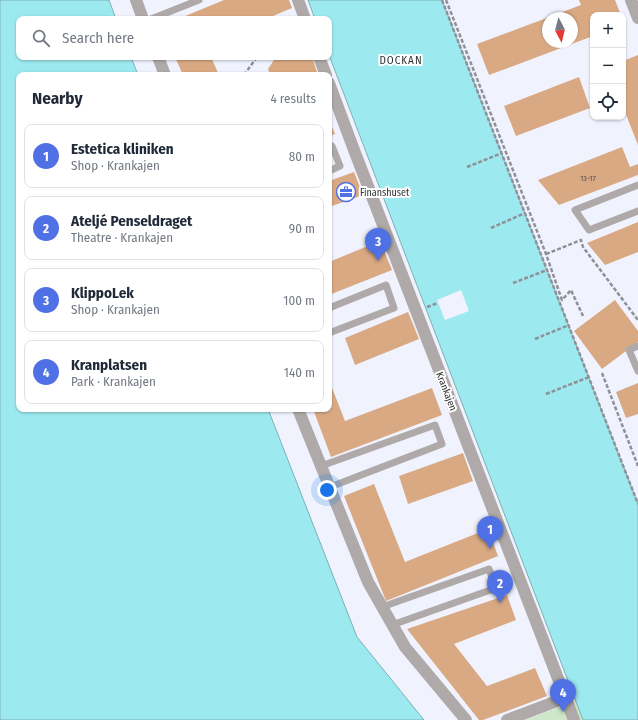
<!DOCTYPE html>
<html lang="en">
<head>
<meta charset="utf-8">
<style>
	:root { --surface:#fff; --page:#f6f6f7; --text:#1f2937; --muted:#747a83; --line:#e0e1e3; --accent:#5070e5 }
	body { margin:0; font-family:"Fira Sans Condensed",sans-serif; background:var(--page); color:var(--text) }
	.controls { position:absolute; right:12px; top:12px; display:grid; overflow:hidden; border-radius:8px; box-shadow:0 1px 3px #0004 }
	.controls button { width:36px; height:36px; display:grid; place-items:center; padding:0; border:0; border-bottom:1px solid var(--line); background:var(--surface); color:var(--text); font:20px sans-serif }
	.compass { position:absolute; left:542px; top:12px; width:36px; height:36px; border-radius:50%; background:var(--surface); box-shadow:0 1px 3px #0004; rotate:173deg }
	.you { position:absolute; left:327px; top:490px; width:14px; height:14px; margin:-10px; border:3px solid #fff; border-radius:50%; background:#1a73e8; box-shadow:0 0 0 6px #1a73e833 }
	.badge { display:grid; place-items:center; width:26px; height:26px; border-radius:50%; background:var(--accent); color:#fff; font-size:13px; font-weight:700 }
	.pin { position:absolute; translate:-50% -33px; filter:drop-shadow(0 1px 2px #0008) }
	.pin::after { content:''; position:absolute; top:21px; width:14px; height:12px; background:inherit; clip-path:polygon(0 0,100% 0,50% 100%) }
	.list { margin:0; padding:0; list-style:none }
	h2 { display:flex; justify-content:space-between; align-items:center; height:52px; margin:0; padding:0 16px; font-size:17px }
	h2 small { font-size:13px; font-weight:400; color:var(--muted) }
	.list li { display:grid; grid-template-columns:26px 1fr auto; gap:12px; align-items:center; box-sizing:border-box; height:64px; margin:0 8px 8px; padding:0 8px; border:1px solid var(--line); border-radius:8px }
	.list b { display:block; font-size:15px; white-space:nowrap }
	.list p { margin:0; font-size:13px; white-space:nowrap; color:var(--muted) }
	.list em { font-size:13px; font-style:normal; color:var(--muted) }
	.icon { flex:none; width:22px; height:22px; fill:none; stroke:currentColor; stroke-width:2; stroke-linecap:round; stroke-linejoin:round }
	.map { position:relative; flex:none; width:638px; height:720px; overflow:hidden }
	.search { position:absolute; background:var(--surface); box-shadow:0 1px 3px #0004; left:16px; top:16px; width:316px; height:44px; display:flex; align-items:center; gap:10px; box-sizing:border-box; padding:0 14px; border-radius:8px; color:var(--muted); font-size:15px }
	.panel { position:absolute; background:var(--surface); box-shadow:0 1px 3px #0004; left:16px; top:72px; width:316px; height:340px; border-radius:8px }
	.map>svg:first-child { display:block }
</style>
</head>
<body>
<div class="map">
<svg width="638" height="720" viewBox="0 0 638 720">
	<rect width="100%" height="100%" fill="#f0f3fd"/>
	<path fill="#cee7c9" d="M576 701 583 720H525Z"/>
	<path fill="#9ce9ef" stroke="#7bb1b6" d="M0 0H109L116 19H19V57H131L138 75H19V409H268L357 637 424 720H0Z
		M308 0H442L638 504V720H583L329 55V19H315Z"/>
	<path fill="#f0f3fd" d="M461 290 469 311 445 320 437 300Z"/>
	<path fill="#d9a983" fill-rule="evenodd" d="M224 0H289L292 8 266 19H178Z
		M579 0H615L621 15H593V36L489 75 477 44 581 5ZM548 18H572V42H548Z
		M638 55V145L623 107V61Z
		M175 57H211L219 75H183Z
		M276 57H312L317 72 308 75H270L268 69Z
		M579 77 590 108 516 136 504 106Z
		M329 120 335 134 329 136Z
		M622 147 630 167 638 164V175L559 205 538 180Z
		M354 172 363 195 329 207V181Z
		M638 222V252L605 265 587 243Z
		M380 241 392 270 329 295V262Z
		M615 300 638 331V342L602 369 574 331Z
		M408 312 419 339 355 365 345 338Z
		M329 380 345 421 432 388 442 415 331 457 313 409H329Z
		M638 383V414L626 418 616 392Z
		M463 453 473 481 408 504 399 476Z
		M374 484 405 562 488 529 498 556 386 601 344 496Z
		M507 595 516 620 454 644 487 686 535 668 547 696 483 720H479L407 629Z"/>
	<g fill="none" stroke-linecap="round" stroke-linejoin="round">
		<path stroke="#8f9198" stroke-width="2.5" stroke-dasharray="4 2" stroke-linecap="butt" d="M442 0 638 504
			M446 0 546 254 562 300 571 290 583 316
			M244 75 257 57
			M467 167 502 153
			M491 228 525 213
			M546 254 581 240 583 247 638 320
			M513 283 547 270
			M427 307 438 303
			M535 339 569 325
			M602 373 638 466
			M546 394 589 377"/>
		<path stroke="#afaaa9" stroke-width="7" d="M151 19 199 0
			M329 147 332 146 340 166 329 171
			M638 185 575 210 589 230 638 211
			M329 308 386 285 394 308 329 333
			M638 346 629 350 638 371
			M321 466 435 425 442 444 330 487
			M382 607 489 569 496 588 392 625"/>
		<path stroke="#afaaa9" stroke-width="12" d="M136 0 143 19
			M298 0 305 19
			M631 0 638 18
			M158 57 165 75
			M319 57 326 75
			M329 83 354 150 574 720
			M298 409 368 582 405 647 466 720
			M507 720 565 698"/>
	</g>
	<defs>
		<g id="office-ring" transform="scale(1)"><circle r="9.5" fill="#fff" stroke="#5070e5" stroke-width="1.5"/><path d="M-6-3h4V-5.5h4V-3h4V5H-6ZM-1-4.5V-3h2v-1.5ZM-6 0V1H6V0Z" fill="#5070e5"/></g>
	</defs>
	<g fill-rule="evenodd">
		<use href="#office-ring" x="346" y="192"/>
	</g>
	<g text-anchor="middle" stroke-width="4" stroke-linejoin="round" paint-order="stroke">
		<g font-size="8" fill="#584e46">
			<text x="588" y="181">13-17</text>
		</g>
		<g font-size="10" fill="#2d2f32" stroke="#fff" text-anchor="start">
			<text x="360" y="196">Finanshuset</text>
		</g>
		<g font-size="10" fill="#2d2f32" stroke="#fff">
			<text transform="translate(447 391) rotate(69)" y="4">Krankajen</text>
		</g>
		<g font-size="11" letter-spacing="1" fill="#2d2f32" stroke="#fff">
			<text x="401" y="64">DOCKAN</text>
		</g>
	</g>
</svg>
<div class="controls">
<button>+</button>
<button>−</button>
<button><svg class="icon" aria-label="locate" viewBox="0 0 24 24"><circle cx="12" cy="12" r="6"/><path d="M12 2v4M12 18v4M2 12h4M18 12h4"/></svg></button>
</div>
<svg class="compass" viewBox="-18 -18 36 36"><path d="M0-13l5 13h-10z" fill="#e53935"/><path d="M0 13l5-13h-10z" fill="#747a83"/></svg>
<div class="you"></div>
<div class="pin badge" style="left:490px;top:549px">1</div>
<div class="pin badge" style="left:500px;top:603px">2</div>
<div class="pin badge" style="left:378px;top:261px">3</div>
<div class="pin badge" style="left:563px;top:712px">4</div>
<div class="search"><svg class="icon" aria-label="search" viewBox="0 0 24 24"><circle cx="10" cy="10" r="6"/><path d="M15 15l6 6"/></svg>Search here</div>
<section class="panel">
<h2>Nearby<small>4 results</small></h2>
<ul class="list">
<li><span class="badge">1</span><div><b>Estetica kliniken</b><p>Shop · Krankajen</p></div><em>80 m</em></li>
<li><span class="badge">2</span><div><b>Ateljé Penseldraget</b><p>Theatre · Krankajen</p></div><em>90 m</em></li>
<li><span class="badge">3</span><div><b>KlippoLek</b><p>Shop · Krankajen</p></div><em>100 m</em></li>
<li><span class="badge">4</span><div><b>Kranplatsen</b><p>Park · Krankajen</p></div><em>140 m</em></li>
</ul>
</section>
</div>
</body>
</html>
